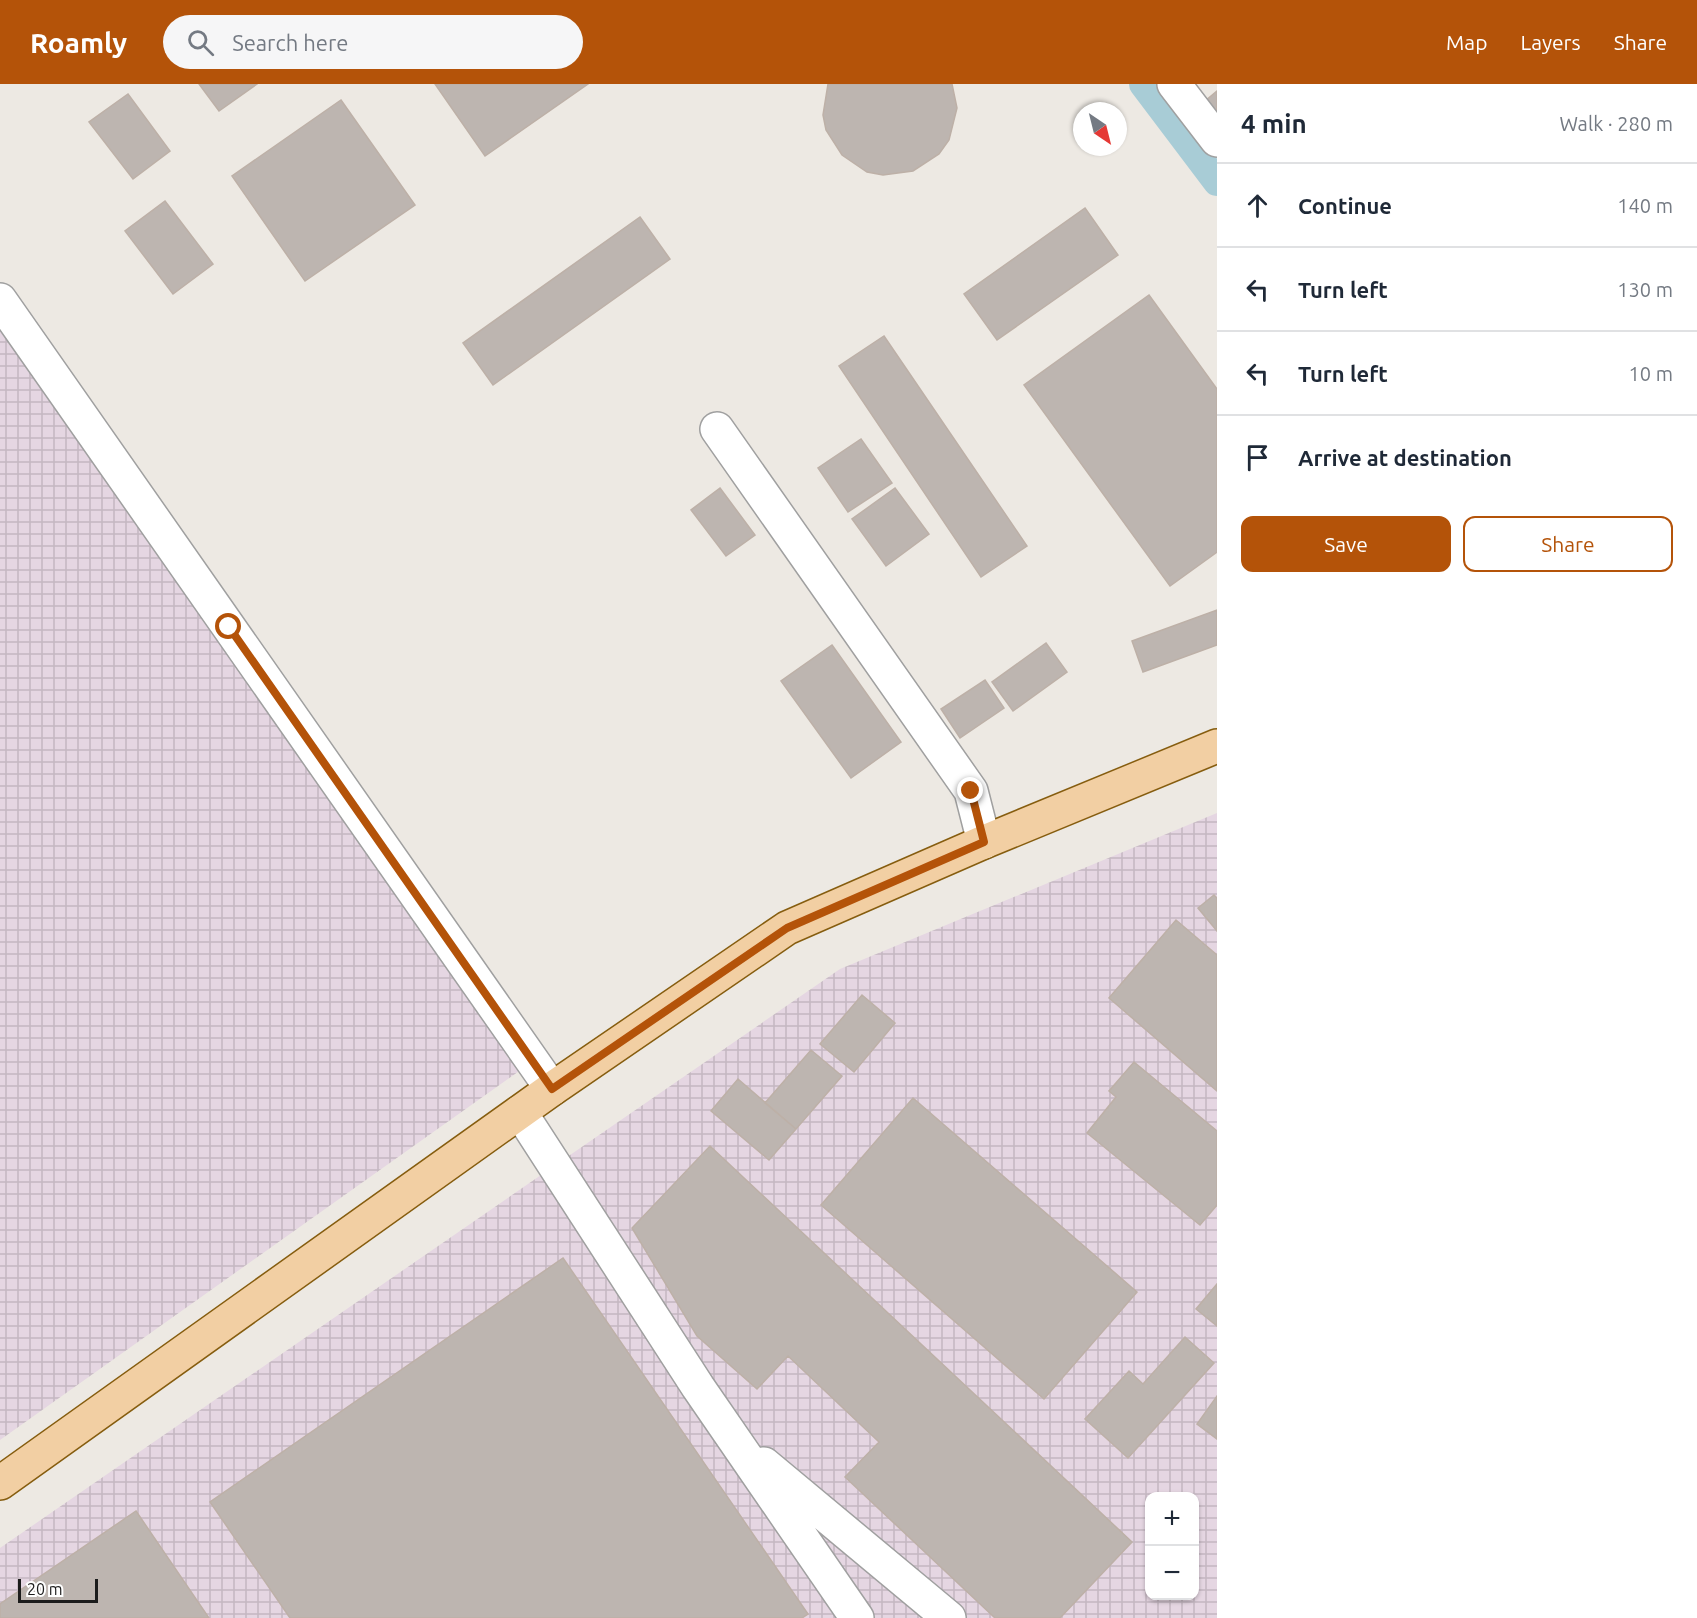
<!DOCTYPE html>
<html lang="en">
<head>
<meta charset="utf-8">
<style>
	:root { --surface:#fff; --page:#f6f6f7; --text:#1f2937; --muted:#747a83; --line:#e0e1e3; --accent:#b45309 }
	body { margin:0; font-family:Ubuntu,sans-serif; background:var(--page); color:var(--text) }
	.controls { position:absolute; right:18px; bottom:18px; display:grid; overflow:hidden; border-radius:12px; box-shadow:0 2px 4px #0004 }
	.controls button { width:54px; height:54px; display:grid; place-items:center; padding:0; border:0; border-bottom:2px solid var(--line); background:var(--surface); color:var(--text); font:30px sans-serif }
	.compass { position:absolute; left:1073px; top:18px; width:54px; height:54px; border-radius:50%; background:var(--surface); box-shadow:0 2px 4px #0004; rotate:145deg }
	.scale { position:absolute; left:18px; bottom:15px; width:80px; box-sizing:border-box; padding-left:6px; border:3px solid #1c1c1c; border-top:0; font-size:16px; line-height:21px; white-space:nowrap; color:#1c1c1c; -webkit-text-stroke:4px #fff; paint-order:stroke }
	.stop { position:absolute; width:18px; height:18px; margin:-14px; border:4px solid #b45309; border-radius:50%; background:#fff }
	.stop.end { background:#b45309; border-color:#fff; box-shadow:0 2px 6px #0008 }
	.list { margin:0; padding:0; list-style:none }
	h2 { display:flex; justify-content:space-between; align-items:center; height:78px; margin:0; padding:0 24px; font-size:26px }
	h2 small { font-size:20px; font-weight:400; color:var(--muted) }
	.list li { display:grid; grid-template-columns:39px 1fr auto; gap:18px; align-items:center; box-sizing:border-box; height:84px; padding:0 24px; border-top:2px solid var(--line) }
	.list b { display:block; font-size:22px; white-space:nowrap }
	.list em { font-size:20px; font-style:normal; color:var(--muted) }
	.actions { display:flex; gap:12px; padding:18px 24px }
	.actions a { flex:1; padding:14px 0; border:2px solid var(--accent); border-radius:12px; text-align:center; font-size:21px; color:var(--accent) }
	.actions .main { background:var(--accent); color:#fff }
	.icon { flex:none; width:33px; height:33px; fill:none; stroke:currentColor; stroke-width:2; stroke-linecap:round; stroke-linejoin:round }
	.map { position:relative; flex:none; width:1217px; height:1534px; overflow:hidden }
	header { display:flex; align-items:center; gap:36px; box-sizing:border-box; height:84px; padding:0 30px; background:var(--accent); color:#fff }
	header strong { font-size:28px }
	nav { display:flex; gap:33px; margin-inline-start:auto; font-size:21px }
	.search { width:420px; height:54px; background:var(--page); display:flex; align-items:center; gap:15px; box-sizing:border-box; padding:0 21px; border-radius:33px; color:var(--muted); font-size:22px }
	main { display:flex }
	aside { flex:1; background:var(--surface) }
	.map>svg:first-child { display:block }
</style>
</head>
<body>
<header>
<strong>Roamly</strong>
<div class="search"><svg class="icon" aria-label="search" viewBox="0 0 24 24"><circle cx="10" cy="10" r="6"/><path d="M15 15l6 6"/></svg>Search here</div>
<nav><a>Map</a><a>Layers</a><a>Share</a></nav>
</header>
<main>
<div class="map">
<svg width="1217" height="1534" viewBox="0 0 1217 1534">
	<defs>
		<pattern id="industrial-grid" width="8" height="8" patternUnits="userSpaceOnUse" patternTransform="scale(1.5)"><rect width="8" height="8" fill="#e5d6e2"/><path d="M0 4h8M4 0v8" fill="none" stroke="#c4b7c1"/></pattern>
	</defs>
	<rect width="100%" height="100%" fill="#ede9e3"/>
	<path fill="url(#industrial-grid)" fill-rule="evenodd" d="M0 222 536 975 0 1356Z
		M1217 729V1534H0V1464L840 885ZM1150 1412H1194V1512H1150Z"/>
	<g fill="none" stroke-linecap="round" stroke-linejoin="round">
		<path stroke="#a8ccd6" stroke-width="28" d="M1143 0 1217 98"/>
	</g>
	<path fill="#bdb5b0" stroke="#bdb0a7" stroke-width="1.5" d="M199 0H257L219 27Z
		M435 0H588L485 72Z
		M828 0H952L957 24 949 56 939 70 913 87 883 91 867 88 842 71 826 46 823 31Z
		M1217 7V28L1216 29 1205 17Z
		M128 10 170 67 133 95 89 38Z
		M341 16 415 121 305 197 232 92Z
		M165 117 213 180 173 210 125 147Z
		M1085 124 1118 171 997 256 964 210Z
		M640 133 670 175 493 301 463 259Z
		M1149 211 1217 305V468L1170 502 1024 301Z
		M884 252 1027 462 981 493 839 282Z
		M861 355 892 399 848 428 818 384Z
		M720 404 755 451 726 472 691 426Z
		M895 404 929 450 886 482 852 435Z
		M1217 526V561L1143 588 1132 557Z
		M1046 559 1067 588 1013 627 992 598Z
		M832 561 901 658 851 694 781 597Z
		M985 596 1004 624 960 654 941 625Z
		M1214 811 1217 814V847L1198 824Z
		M1176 836 1217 871V1007L1109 914Z
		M862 911 895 939 854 988 820 960Z
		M811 966 842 992 796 1045 765 1019Z
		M1134 978 1217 1047V1121L1200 1141 1087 1049 1116 1013 1109 1007Z
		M738 995 796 1045 769 1076 711 1027Z
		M913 1014 1137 1208 1044 1315 821 1121Z
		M710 1062 1132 1458 1060 1534H995L845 1393 879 1358 788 1272 757 1305 697 1252 632 1144Z
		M563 1174 808 1530 802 1534H290L210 1418Z
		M1217 1200V1242L1196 1225Z
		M1185 1253 1214 1279 1128 1374 1085 1335 1129 1287 1143 1300Z
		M1217 1312V1355L1197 1340Z
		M136 1427 209 1534H0V1520Z"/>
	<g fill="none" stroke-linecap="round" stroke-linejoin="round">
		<g stroke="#a0a0a0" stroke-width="36">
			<path id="minor" d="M1174 0 1217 56
				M0 216 552 1005
				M717 345 971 707 984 758
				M520 1028 698 1303 857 1534
				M764 1380 949 1534"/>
		</g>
		<g stroke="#865d0f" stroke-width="36">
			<path id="major" d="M0 1399 552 1005 787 844 984 758 1217 662"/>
		</g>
		<use href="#minor" stroke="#fff" stroke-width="33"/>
		<use href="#major" stroke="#f2cfa3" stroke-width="33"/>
	</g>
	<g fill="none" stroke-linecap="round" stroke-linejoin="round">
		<path stroke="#b45309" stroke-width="8" d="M229 543 552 1005 787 844 984 758 971 707"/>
	</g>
</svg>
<div class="controls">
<button>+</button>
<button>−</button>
</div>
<svg class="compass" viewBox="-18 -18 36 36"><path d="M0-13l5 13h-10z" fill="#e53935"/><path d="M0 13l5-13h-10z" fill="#747a83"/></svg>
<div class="scale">20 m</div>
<div class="stop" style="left:229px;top:543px"></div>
<div class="stop end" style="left:971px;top:707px"></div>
</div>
<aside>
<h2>4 min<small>Walk · 280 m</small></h2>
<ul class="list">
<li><svg class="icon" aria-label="ahead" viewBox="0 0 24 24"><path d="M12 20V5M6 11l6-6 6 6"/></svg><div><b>Continue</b></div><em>140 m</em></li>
<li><svg class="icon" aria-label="left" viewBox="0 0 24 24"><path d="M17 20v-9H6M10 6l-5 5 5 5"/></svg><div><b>Turn left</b></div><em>130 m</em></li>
<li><svg class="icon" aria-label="left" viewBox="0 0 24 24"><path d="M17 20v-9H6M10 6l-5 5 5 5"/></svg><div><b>Turn left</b></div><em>10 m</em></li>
<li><svg class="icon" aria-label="arrive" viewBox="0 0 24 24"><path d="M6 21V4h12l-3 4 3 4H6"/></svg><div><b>Arrive at destination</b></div></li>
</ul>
<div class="actions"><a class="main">Save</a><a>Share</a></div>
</aside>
</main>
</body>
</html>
